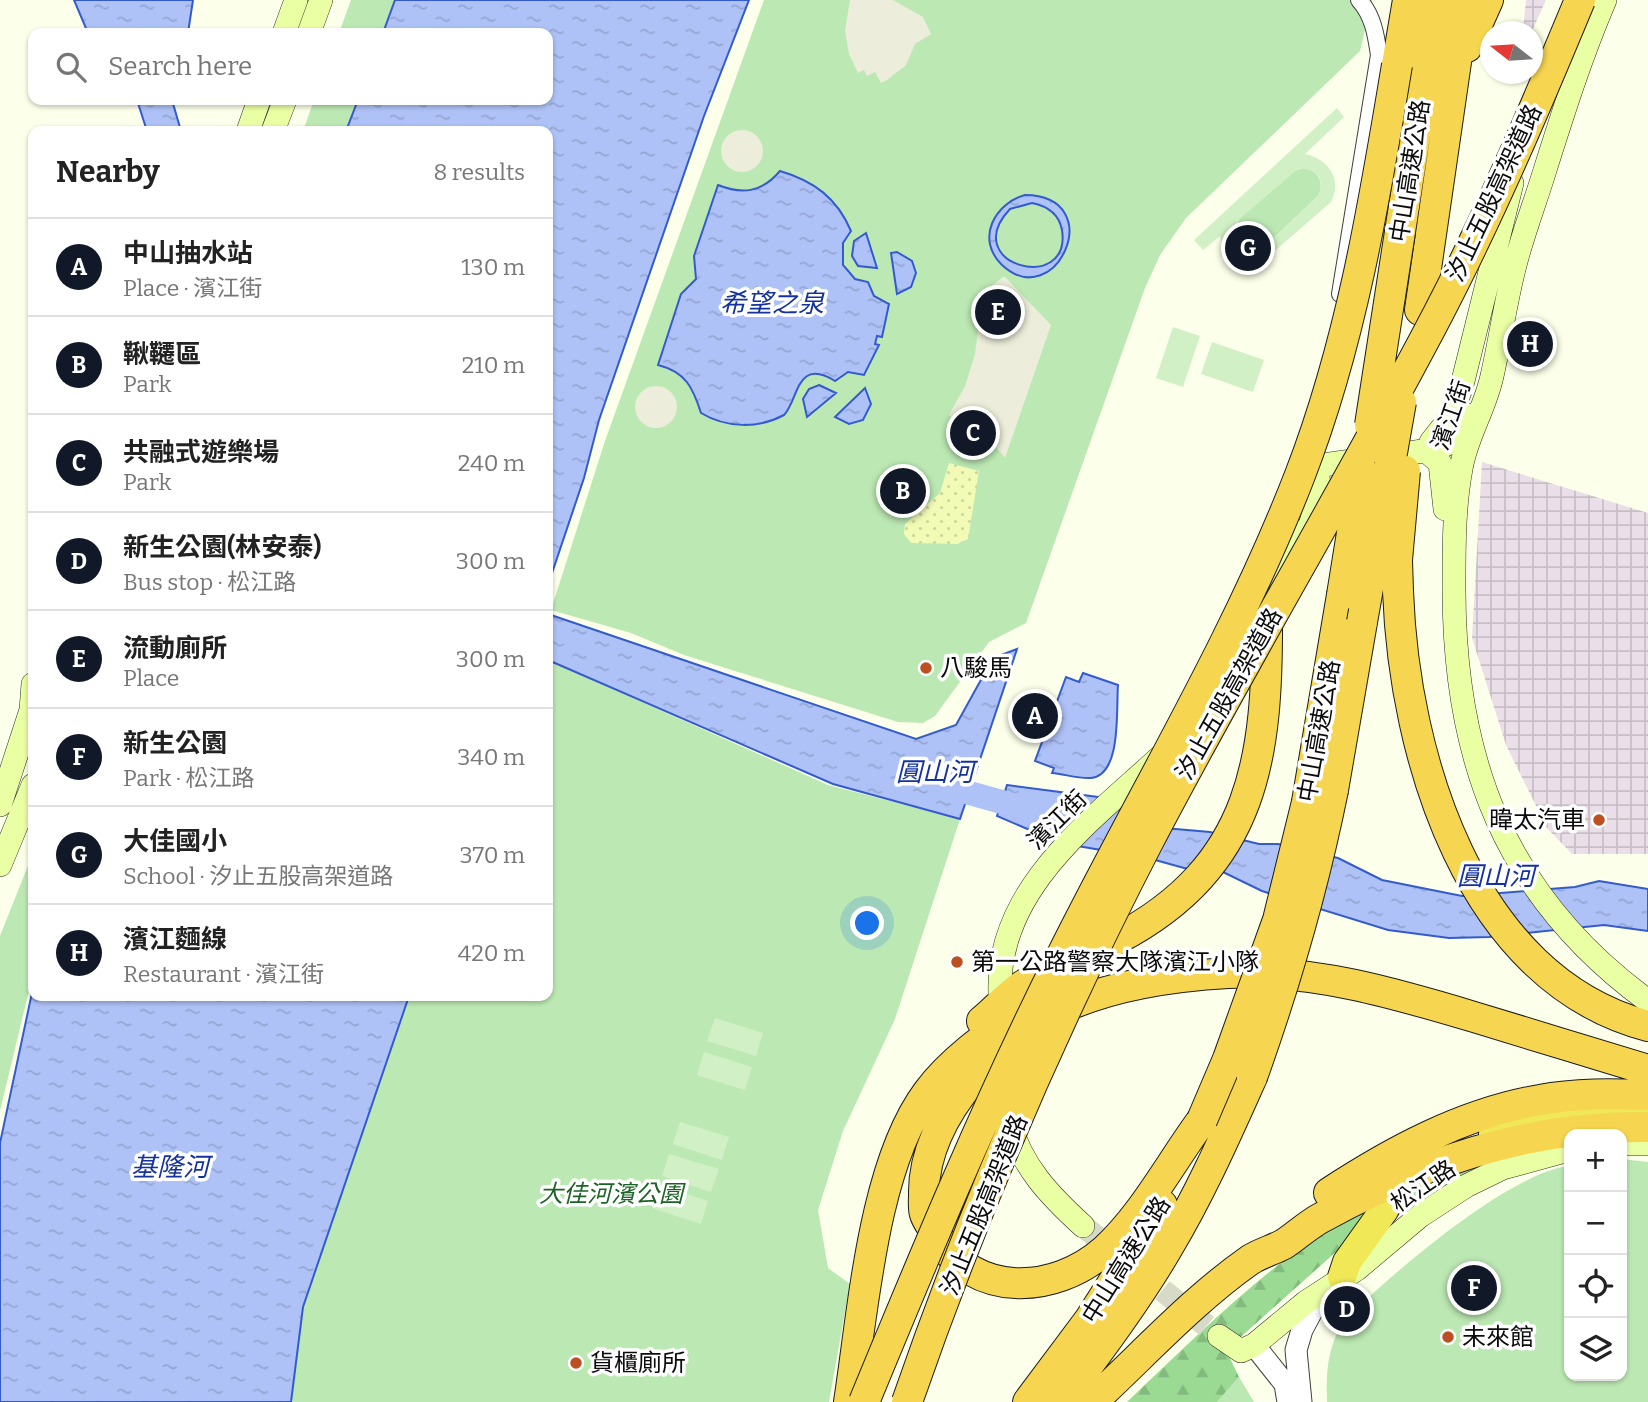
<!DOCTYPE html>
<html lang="en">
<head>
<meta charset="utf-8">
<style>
	:root { --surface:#fff; --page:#f2f2f2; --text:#222; --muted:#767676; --line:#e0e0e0; --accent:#111827 }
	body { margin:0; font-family:Bitter,"Noto Sans TC",serif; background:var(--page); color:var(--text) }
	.controls { position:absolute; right:21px; bottom:21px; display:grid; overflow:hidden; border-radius:14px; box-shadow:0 2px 5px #0004 }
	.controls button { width:63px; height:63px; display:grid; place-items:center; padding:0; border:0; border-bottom:2px solid var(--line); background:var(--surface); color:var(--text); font:35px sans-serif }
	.compass { position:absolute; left:1480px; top:21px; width:63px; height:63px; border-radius:50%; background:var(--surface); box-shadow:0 2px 5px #0004; rotate:287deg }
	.you { position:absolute; left:868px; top:924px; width:24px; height:24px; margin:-18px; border:5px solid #fff; border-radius:50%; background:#1a73e8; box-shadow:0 0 0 10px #1a73e833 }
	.badge { display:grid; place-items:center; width:46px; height:46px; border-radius:50%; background:var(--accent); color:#fff; font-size:23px; font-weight:700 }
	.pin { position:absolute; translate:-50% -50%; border:4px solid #fff; box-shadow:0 2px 7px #0006 }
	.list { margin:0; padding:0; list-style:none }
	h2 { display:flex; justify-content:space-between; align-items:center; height:91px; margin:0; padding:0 28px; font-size:30px }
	h2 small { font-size:23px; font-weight:400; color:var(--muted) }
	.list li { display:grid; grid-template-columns:46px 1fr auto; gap:21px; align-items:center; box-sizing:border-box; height:98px; padding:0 28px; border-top:2px solid var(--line) }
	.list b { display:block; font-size:26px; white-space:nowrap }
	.list p { margin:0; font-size:23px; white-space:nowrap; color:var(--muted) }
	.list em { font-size:23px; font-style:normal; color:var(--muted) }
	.icon { flex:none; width:38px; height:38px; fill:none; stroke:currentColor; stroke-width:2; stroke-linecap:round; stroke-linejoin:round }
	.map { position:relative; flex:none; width:1648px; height:1402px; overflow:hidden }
	.search { position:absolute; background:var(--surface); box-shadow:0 2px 5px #0004; left:28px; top:28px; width:525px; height:77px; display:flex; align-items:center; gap:18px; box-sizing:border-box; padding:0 24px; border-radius:14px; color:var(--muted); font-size:26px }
	.panel { position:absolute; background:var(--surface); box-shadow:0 2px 5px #0004; left:28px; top:126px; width:525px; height:875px; border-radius:14px }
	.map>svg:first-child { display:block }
</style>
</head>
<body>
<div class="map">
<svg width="1648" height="1402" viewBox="0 0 1648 1402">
	<defs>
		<pattern id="industrial-grid" width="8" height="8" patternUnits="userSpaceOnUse" patternTransform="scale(1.75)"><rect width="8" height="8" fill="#eadfe8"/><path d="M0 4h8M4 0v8" fill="none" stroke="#c7bec6"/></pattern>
		<pattern id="forest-firs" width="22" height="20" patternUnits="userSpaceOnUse" patternTransform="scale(1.75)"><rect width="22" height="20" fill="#9ada92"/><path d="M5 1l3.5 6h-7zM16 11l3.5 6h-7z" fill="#83ba7d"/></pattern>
		<pattern id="sand-dots" width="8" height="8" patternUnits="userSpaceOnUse" patternTransform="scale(1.75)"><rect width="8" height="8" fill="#f2fbb5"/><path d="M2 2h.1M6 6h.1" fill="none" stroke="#ced69a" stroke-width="1.8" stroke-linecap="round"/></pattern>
		<pattern id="water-ripples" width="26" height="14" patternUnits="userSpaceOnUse" patternTransform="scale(1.75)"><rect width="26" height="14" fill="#aec2f7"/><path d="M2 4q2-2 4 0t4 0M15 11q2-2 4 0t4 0" fill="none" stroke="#94a5d2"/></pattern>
	</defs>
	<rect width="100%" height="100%" fill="#fcffe9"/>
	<path fill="url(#industrial-grid)" d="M1526 0H1546L1532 31H1523Z
		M1482 462 1648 513V854H1572L1547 828 1506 745 1472 638Z"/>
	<path fill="#bce9b3" d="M351 0H408L396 33H339Z
		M764 0H1372L1360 51 1186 218 1160 255 1145 288 1026 623 989 642 935 716 923 723 898 722 684 655 631 633 551 610 605 441Z
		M314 100H371L359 131H303Z
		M1302 168C1318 169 1325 182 1318 196L1263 248C1247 256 1227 244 1236 225 1243 209 1278 184 1292 172Z
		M548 660 828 785 960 819 895 1019 843 1131 818 1210 828 1268 850 1284 829 1402H291L303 1307 409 996H548Z
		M33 853V974L0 1111V936Z
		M1622 1159 1648 1162V1402H1327C1326 1374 1327 1349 1342 1324 1347 1314 1360 1305 1368 1298 1410 1259 1514 1172 1569 1166V1376H1622Z
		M1239 1377 1254 1402H1217Z"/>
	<path fill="url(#forest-firs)" d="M1481 1160 1476 1173 1365 1226 1226 1350 1239 1377 1217 1402H1127C1184 1348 1240 1292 1303 1246 1356 1206 1420 1183 1481 1160Z"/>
	<path fill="url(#sand-dots)" d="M949 463 979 471 968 539 957 544 911 543 904 534 905 524 940 493Z"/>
	<path fill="#d2f0c5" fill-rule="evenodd" d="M1337 108 1344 117 1305 154C1328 159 1343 179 1331 202L1262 262C1240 268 1225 257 1220 236L1203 250 1194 240ZM1298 169C1316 166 1326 180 1318 196L1263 248C1244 258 1227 240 1237 221Z
		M1173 327 1200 336 1183 387 1156 378Z
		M1212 342 1264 360 1253 392 1201 374Z
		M715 1018 763 1033 756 1056 707 1041Z
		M704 1052 752 1067 745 1090 697 1075Z
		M680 1122 729 1137 722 1160 673 1144Z
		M669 1154 719 1169 711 1192 662 1176Z
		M659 1185 708 1201 701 1224 652 1208Z"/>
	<path fill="#ecedda" d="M850 0H893L923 17 931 34 915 44 906 65 887 80 881 83 875 72 867 76 864 70 858 73 849 54 845 31Z
		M721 151a21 21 0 1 1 42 0a21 21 0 1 1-42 0Z
		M1004 276 1051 325 1005 458 969 414 959 424 949 415 965 386 975 354 983 293Z
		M635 407a21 21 0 1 1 42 0a21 21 0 1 1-42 0Z"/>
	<path fill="url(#water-ripples)" stroke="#345bce" stroke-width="2" fill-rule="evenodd" d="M74 0H193L188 33H88Z
		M395 0H749L704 116 599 420 584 478 548 585V131H346L358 100H548V33H383Z
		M137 100H172L181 131H147Z
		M780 171C814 181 837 198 851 231L843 243V265L855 279 868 282 874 296 889 304 882 337 877 336 875 344 879 345 864 375 848 372 835 381C796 357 799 399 784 415 758 429 726 428 701 413 693 388 686 372 658 365L681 294 696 279 694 256 718 185C743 195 762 192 780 171Z
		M1025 195C1110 196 1056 315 1002 265 975 239 995 203 1025 195ZM1032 203C1047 206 1059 214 1062 230 1072 295 957 265 1010 209Z
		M866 233 877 268 858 266 852 256 854 241Z
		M897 252 912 261 916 273 911 287 897 294 891 253Z
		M819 385 836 393 807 417 803 399 809 389Z
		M865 388 871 404 863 420 849 424 835 417Z
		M548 614 916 739 956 725 993 658 1017 649 960 819 833 784 548 660Z
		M1083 673 1118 685C1116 709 1122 775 1091 778 1079 779 1064 774 1052 773L1054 768 1035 761 1066 677 1079 682Z
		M1007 785 1106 798 1164 828 1210 832 1259 844H1278L1338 858 1382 880 1462 896 1575 887 1599 881 1648 889V931L1604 925 1489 937 1449 938 1388 930 1262 891 1223 872 1184 868 1148 858 1060 843 997 816Z
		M33 988V996H409L303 1307 291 1402H0V1143Z"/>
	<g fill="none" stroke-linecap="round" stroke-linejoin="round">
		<path stroke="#aec2f7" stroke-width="24" d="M937 784 1034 811"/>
		<path stroke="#d8dac8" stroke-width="23" stroke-dasharray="23 11" stroke-linecap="butt" d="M1083 1226 1219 1336"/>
		<g stroke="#3e3e3e" stroke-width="18">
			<path id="minor" d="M1340 294 1379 55C1376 35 1373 15 1359 0"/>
		</g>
		<g stroke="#3e3e3e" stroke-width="23">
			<path id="tertiary" d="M1254 1345 1285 1384 1288 1402
				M1301 1402 1296 1350 1302 1330 1321 1294"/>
		</g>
		<g stroke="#2d2d2d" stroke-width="24">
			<path id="secondary" d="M1605 0C1581 56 1563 113 1545 170 1535 203 1522 236 1514 269 1505 305 1500 341 1492 376 1485 409 1466 437 1461 469 1454 506 1454 546 1454 584 1453 758 1504 896 1648 1001
				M284 33 296 0
				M309 33 321 0
				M248 131 259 100
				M273 131 285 100
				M1431 442 1450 418 1461 389 1512 183
				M1425 450 1440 463 1445 509
				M1307 479 1316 466 1437 449 1449 443 1469 415
				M1307 537 1320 489 1316 466
				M1267 609 1290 527
				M0 805 31 710 33 684
				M0 865 33 785
				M1000 993C996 889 1091 821 1160 757
				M1009 1121C1021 1166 1050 1196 1083 1226
				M1622 1144H1648
				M1219 1336 1241 1351 1254 1345 1306 1302 1357 1269 1420 1216 1466 1186 1503 1168 1569 1150"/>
		</g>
		<g stroke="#1c1c1c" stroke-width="30">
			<path id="trunk" d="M1493 1134C1544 1118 1595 1110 1648 1113
				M1342 1277 1347 1262 1385 1209"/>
		</g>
		<g stroke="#1c1c1c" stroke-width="32">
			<path id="motorway" d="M1467 47 1488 0
				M1397 65 1408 0
				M1400 232 1436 0
				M1420 310 1465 0
				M1398 591C1404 755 1469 979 1648 1026
				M1333 790 1362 622
				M1307 802 1342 595
				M982 1021C995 1010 1008 996 1022 986 1052 967 1086 955 1117 939 1256 866 1268 756 1267 614
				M1202 1120C1171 1162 1144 1214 1105 1250 1054 1295 974 1298 937 1236 934 1229 927 1221 925 1214 923 1209 924 1201 924 1195 922 1115 1004 1032 1074 1003 1123 983 1176 976 1228 973 1312 969 1394 993 1474 1017 1532 1035 1590 1052 1648 1070
				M1329 1193C1393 1151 1464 1113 1540 1100 1576 1093 1612 1094 1648 1095
				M849 1402C863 1312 873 1165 928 1092 950 1062 986 1036 1017 1015
				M1028 1402 1090 1319 1162 1205
				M1060 1402C1098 1353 1136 1302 1167 1249 1200 1194 1226 1135 1252 1077
				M1092 1402C1144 1354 1193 1300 1250 1260 1261 1253 1273 1250 1284 1244 1296 1236 1307 1226 1319 1219 1419 1163 1532 1125 1648 1127"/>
		</g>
		<use href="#minor" stroke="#fff" stroke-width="16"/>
		<use href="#tertiary" stroke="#fff" stroke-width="21"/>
		<use href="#secondary" stroke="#eaffa4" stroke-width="23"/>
		<use href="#trunk" stroke="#f0e857" stroke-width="28"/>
		<use href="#motorway" stroke="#f6d550" stroke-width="30"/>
		<g stroke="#1c1c1c" stroke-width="32" stroke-linecap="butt">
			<path id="motorway-bridge" d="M1370 425 1400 232
				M1398 591 1397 560 1405 471
				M1342 595 1362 471
				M1362 622 1401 402
				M1252 1077C1286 982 1313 889 1333 790
				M1202 1120 1228 1059 1278 920 1307 802
				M864 1402C926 1252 988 1102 1061 957 1141 796 1235 643 1300 475 1351 343 1374 204 1397 65
				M907 1402C973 1211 1055 1022 1148 842 1241 664 1345 492 1438 314 1491 212 1536 106 1580 0"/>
		</g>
		<use href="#motorway-bridge" stroke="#f6d550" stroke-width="30"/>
	</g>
	<g fill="#bc5022" stroke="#fff" stroke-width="2.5">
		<circle cx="926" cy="668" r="7"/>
		<circle cx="1599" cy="820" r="7"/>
		<circle cx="957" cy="962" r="7"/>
		<circle cx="1448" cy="1337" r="7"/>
		<circle cx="576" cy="1363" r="7"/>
	</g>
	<g text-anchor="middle" stroke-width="7" stroke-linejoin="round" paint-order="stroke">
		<g font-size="24" fill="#0b0b0b" stroke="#fff">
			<text transform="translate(1410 171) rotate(-81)" y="8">中山高速公路</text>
			<text transform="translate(1494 193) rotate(-65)" y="8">汐止五股高架道路</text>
			<text transform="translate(1451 415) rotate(-71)" y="8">濱江街</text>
			<text transform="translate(1229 694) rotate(-61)" y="8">汐止五股高架道路</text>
			<text transform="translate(1319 731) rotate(-80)" y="8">中山高速公路</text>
			<text transform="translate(1057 820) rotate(-45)" y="8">濱江街</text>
			<text transform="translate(1423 1186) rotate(-34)" y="8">松江路</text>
			<text transform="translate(984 1205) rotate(-68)" y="8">汐止五股高架道路</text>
			<text transform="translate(1126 1260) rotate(-58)" y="8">中山高速公路</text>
		</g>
		<g font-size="24" fill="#0b0b0b" stroke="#fff" text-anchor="start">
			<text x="940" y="676">八駿馬</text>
			<text x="1585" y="828" text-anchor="end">暐太汽車</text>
			<text x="971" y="970">第一公路警察大隊濱江小隊</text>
			<text x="1462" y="1345">未來館</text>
			<text x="590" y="1371">貨櫃廁所</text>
		</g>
		<g font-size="24" font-style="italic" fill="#1c6325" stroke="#fff">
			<text x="611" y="1202">大佳河濱公園</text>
		</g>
		<g font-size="26" font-style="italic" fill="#14329d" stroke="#fff">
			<text x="772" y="312">希望之泉</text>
			<text x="935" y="781">圓山河</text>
			<text x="1496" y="885">圓山河</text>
			<text x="170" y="1176">基隆河</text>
		</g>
	</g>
</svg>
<div class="controls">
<button>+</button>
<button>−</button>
<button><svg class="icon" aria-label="locate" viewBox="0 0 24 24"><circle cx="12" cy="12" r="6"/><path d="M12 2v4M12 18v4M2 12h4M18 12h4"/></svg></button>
<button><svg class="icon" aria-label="layers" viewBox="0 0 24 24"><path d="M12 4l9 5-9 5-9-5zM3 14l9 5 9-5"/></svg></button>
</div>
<svg class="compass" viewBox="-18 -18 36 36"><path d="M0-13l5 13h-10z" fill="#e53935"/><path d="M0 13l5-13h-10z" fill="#767676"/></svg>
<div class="you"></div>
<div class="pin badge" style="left:1035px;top:716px">A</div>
<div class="pin badge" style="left:903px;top:491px">B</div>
<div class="pin badge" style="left:973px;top:433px">C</div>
<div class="pin badge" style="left:1347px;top:1309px">D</div>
<div class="pin badge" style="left:998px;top:312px">E</div>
<div class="pin badge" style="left:1474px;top:1288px">F</div>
<div class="pin badge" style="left:1248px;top:248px">G</div>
<div class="pin badge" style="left:1530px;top:344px">H</div>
<div class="search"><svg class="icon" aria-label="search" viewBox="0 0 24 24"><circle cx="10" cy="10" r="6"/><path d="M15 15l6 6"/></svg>Search here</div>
<section class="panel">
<h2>Nearby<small>8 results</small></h2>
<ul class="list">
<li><span class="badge">A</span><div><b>中山抽水站</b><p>Place · 濱江街</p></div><em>130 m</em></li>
<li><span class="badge">B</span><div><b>鞦韆區</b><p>Park</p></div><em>210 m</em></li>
<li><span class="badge">C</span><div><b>共融式遊樂場</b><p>Park</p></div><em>240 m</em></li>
<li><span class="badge">D</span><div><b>新生公園(林安泰)</b><p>Bus stop · 松江路</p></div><em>300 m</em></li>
<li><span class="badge">E</span><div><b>流動廁所</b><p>Place</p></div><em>300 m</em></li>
<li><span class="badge">F</span><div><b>新生公園</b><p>Park · 松江路</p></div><em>340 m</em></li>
<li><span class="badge">G</span><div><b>大佳國小</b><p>School · 汐止五股高架道路</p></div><em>370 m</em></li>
<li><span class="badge">H</span><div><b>濱江麵線</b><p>Restaurant · 濱江街</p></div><em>420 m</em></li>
</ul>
</section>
</div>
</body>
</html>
